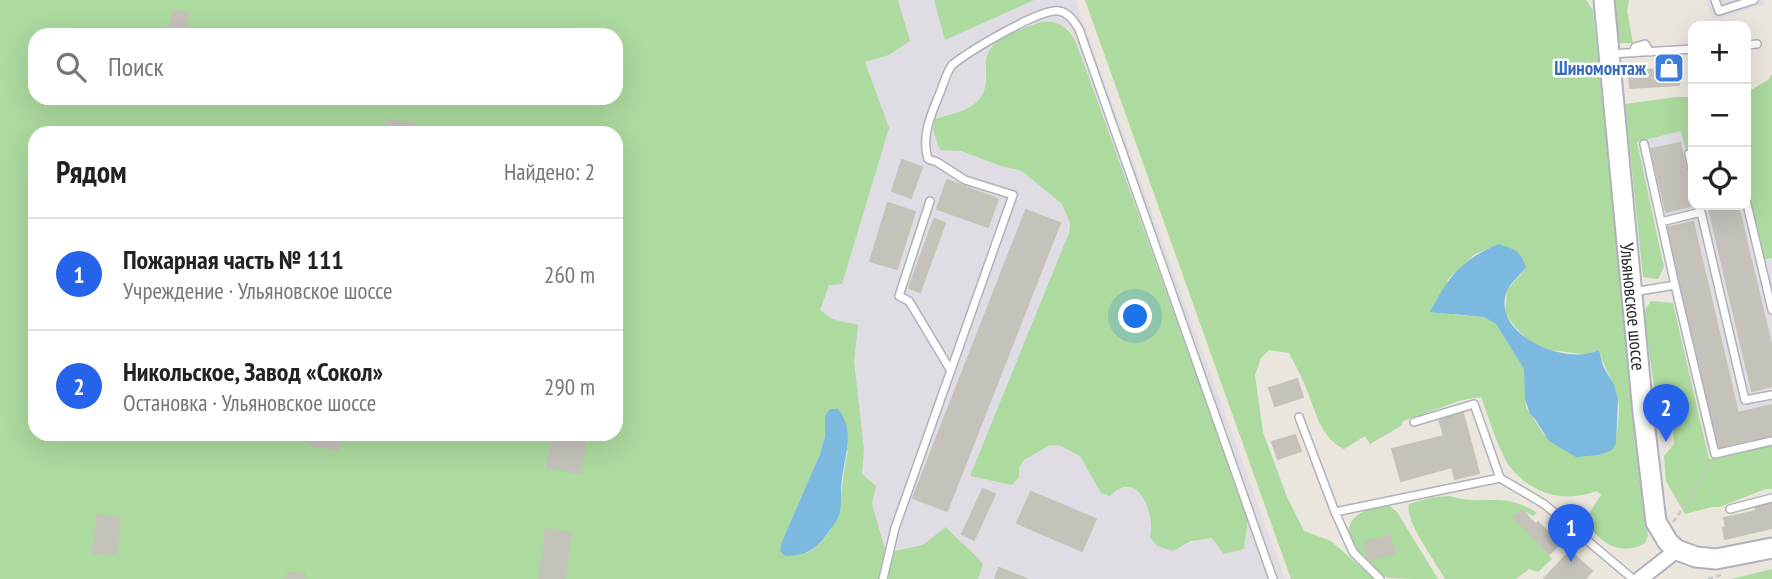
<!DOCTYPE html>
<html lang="ru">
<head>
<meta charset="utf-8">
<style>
	:root { --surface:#fff; --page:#f2f2f2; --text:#222; --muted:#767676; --line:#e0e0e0; --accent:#2563eb }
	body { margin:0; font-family:"PT Sans Narrow",sans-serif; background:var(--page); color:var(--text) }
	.controls { position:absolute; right:21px; top:21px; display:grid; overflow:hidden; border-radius:14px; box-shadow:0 7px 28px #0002 }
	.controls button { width:63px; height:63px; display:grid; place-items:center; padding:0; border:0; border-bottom:2px solid var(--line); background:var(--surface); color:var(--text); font:35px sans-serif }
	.you { position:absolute; left:1136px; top:317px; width:24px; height:24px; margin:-18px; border:5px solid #fff; border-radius:50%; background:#1a73e8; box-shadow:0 0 0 10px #1a73e833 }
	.badge { display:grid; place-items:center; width:46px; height:46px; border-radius:50%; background:var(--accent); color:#fff; font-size:23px; font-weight:700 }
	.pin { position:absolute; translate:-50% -58px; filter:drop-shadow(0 2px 4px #0008) }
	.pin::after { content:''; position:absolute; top:37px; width:24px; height:21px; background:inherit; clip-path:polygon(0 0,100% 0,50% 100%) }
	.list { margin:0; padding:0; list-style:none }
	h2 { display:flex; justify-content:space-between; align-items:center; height:91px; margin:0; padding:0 28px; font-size:30px }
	h2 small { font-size:23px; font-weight:400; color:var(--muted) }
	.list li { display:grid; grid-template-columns:46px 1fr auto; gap:21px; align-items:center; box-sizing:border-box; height:112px; padding:0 28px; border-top:2px solid var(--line) }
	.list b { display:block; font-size:26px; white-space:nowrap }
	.list p { margin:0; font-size:23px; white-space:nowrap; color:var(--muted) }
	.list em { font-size:23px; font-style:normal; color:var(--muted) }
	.icon { flex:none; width:38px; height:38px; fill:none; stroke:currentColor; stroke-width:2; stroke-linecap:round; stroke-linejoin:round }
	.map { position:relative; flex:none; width:1772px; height:579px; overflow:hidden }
	.search { position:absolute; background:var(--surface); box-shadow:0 7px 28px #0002; left:28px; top:28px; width:595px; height:77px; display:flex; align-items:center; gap:18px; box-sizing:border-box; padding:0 24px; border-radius:21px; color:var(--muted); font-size:26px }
	.panel { position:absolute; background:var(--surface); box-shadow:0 7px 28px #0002; left:28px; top:126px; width:595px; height:315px; border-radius:21px }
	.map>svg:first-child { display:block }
</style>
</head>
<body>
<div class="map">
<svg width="1772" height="579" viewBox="0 0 1772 579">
	<rect width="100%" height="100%" fill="#eae6dd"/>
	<path fill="#dfdde3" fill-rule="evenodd" d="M0 0H1075L1285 579H0ZM1067 27 1087 72 1248 519 1246 539 1202 538 1173 551 1151 537 1152 518 1144 498 1137 491 1128 487 1101 493 1080 456 1061 446 1051 445 1041 449 1024 460 1019 468 1070 223 1062 204 1022 171 1001 166 961 151 940 150 935 120 956 115 975 104 982 97 985 87V65L992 46 1000 40ZM35 35H616V98H35ZM35 133H616V434H35Z
		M1706 0H1764L1765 4 1713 20Z
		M1681 131 1693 180V205H1746V194L1762 260 1772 258V445L1710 459 1637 142Z"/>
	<path fill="#acda9f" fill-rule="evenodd" d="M0 0H898L910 41 889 55 865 62 889 128 842 284 829 285 820 310 832 319 858 325 854 361 864 450 862 474 876 486 872 504 886 553 923 545 946 527C958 541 972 550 983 564L978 579H0ZM35 35H616V98H35ZM35 133H616V434H35ZM825 416 848 452C837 495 849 524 808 553L781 544 820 454 825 437Z
		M934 0H1034L945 40Z
		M1085 0H1586L1593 10 1648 536 1645 543C1622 558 1594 541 1586 518L1601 495 1597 491C1565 503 1533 495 1510 467 1500 454 1488 415 1481 397L1462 400 1403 421 1401 426 1370 444 1365 436 1344 449C1318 436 1315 407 1304 383 1300 373 1294 363 1289 353L1269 350 1261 358 1255 375 1263 432 1287 497 1304 531 1331 541 1374 579H1291ZM1498 244 1526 268 1507 290 1505 313 1516 328 1531 343 1550 350 1589 355 1599 350C1604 369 1616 384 1619 404 1620 416 1616 431 1616 443L1545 436 1526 407 1524 369 1496 324 1484 317 1455 315 1447 280 1474 255Z
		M1615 0H1629L1627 11 1633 43H1619Z
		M1041 22C1074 19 1076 46 1087 72L1248 519 1244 549 1224 554 1212 538 1191 541 1173 551 1157 546 1150 537C1156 513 1137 468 1110 496L1101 493 1080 456 1061 446 1050 445 1024 460 1019 468V477L1012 485 970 476 1069 233 1070 223 1062 204 1022 171 1001 166 961 151 940 150 933 130 935 119C962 111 988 108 986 73 985 64 986 54 992 47 1001 34 1026 28 1041 22Z
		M1772 74V258L1762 260 1746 194V93L1768 80Z
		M1676 97H1693V180L1681 131 1637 142 1664 267 1658 279 1643 277 1625 104Z
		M1651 301 1673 303 1709 459 1772 445V489H1765L1720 507H1712L1685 514 1666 481 1664 456 1674 444 1673 429 1659 418 1643 313Z
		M1450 496C1485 507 1502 490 1537 513L1533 516 1522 510 1514 517 1552 559 1538 572 1529 569 1516 579H1445C1436 562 1404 521 1409 504L1433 497Z
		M1388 505 1397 512 1438 579C1423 579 1402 579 1388 578 1381 576 1376 570 1371 565 1363 558 1350 546 1349 535 1346 514 1373 506 1388 505Z
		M1772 569V579H1731Z"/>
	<path fill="#7bb9e0" d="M1498 244C1514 249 1521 251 1526 268 1520 274 1512 282 1508 289 1487 333 1566 367 1599 350L1603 366 1614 385 1618 399 1616 443 1612 450 1599 455 1576 457 1549 441 1535 419 1530 414 1525 399 1524 369 1496 324 1484 317 1430 312C1450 275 1459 262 1498 244Z
		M830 409H838C855 428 845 456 842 478 840 489 842 500 840 511 839 519 834 524 830 530 818 548 807 556 785 556L780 551 781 544 820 454 825 437V416Z"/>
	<path fill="#c5c2bc" stroke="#c5c2b7" stroke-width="2" d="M173 11 188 13 185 35 169 34Z
		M1678 68 1679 85 1630 88 1629 71Z
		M388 120 414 123 413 133H386Z
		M1680 143 1694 205 1666 212 1651 149Z
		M902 160 922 167 911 198 892 191Z
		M947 180 998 199 988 227 937 209Z
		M888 203 915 212 897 269 870 261Z
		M1708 205H1738L1772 348V386L1752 391Z
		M1026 210 1060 223 947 511 913 498Z
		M934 219 945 223 920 292 909 288Z
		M1693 222 1738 413 1772 405V438L1736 447V443L1717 448 1666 228Z
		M1297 379 1303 397 1275 406 1269 388Z
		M1463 413 1479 473 1455 479 1452 467 1401 481 1392 449 1444 436 1439 419Z
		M312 434H341L339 450 310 445Z
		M553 434H587L580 473 547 467Z
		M1295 435 1301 451 1278 459 1272 442Z
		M983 489 995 494 974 540 962 534Z
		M1031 492 1096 519 1082 551 1017 523Z
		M1772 503V528L1725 539 1723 528 1726 527 1724 518 1756 511V507Z
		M1522 510 1536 525 1538 522 1560 544 1549 554 1514 517Z
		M97 515 120 518 116 555 93 553Z
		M546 529 571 533 565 579H539Z
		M1390 536 1395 553 1369 560 1364 542Z
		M1570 551 1592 571 1585 579H1544Z
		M999 568 1027 579H995Z
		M288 573 305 574V579H287Z"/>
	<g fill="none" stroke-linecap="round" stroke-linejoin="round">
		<g stroke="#b0b1bb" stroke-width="10">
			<path id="service" d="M1715 0 1719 11 1754 0
				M1746 45 1757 44
				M1633 53 1635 47 1645 44 1650 52
				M1610 54 1693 49
				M1644 144 1675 285
				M1689 154 1693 173
				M1746 200 1772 310
				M930 201 899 296 909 301 951 371
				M1701 212 1745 400 1772 395
				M1661 222 1701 212 1699 205
				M1633 292 1675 285 1715 454 1772 441
				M1299 417 1335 512
				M1414 422 1474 404 1500 478 1544 504 1633 579
				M1730 509 1772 498
				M883 579 895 528 1013 195 965 180 937 162 928 159C921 136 931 115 939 95 944 84 945 75 952 65 968 52 1040 8 1059 11 1069 13 1074 21 1079 29L1273 579
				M1380 579 1353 552 1335 512 1500 478"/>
		</g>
		<g stroke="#b0b1bb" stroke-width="18">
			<path id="minor" d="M1640 579 1677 550"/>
		</g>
		<g stroke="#b0b1bb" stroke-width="23">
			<g id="secondary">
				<path id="s1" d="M1604 0 1643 412 1656 522 1668 542 1677 550 1696 557 1716 559 1772 548"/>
			</g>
		</g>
		<path stroke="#c7c7c7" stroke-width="2.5" stroke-dasharray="5 3.5" stroke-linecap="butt" d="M1673 522 1689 500 1710 463
			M1708 579 1721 575"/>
		<use href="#service" stroke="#fff" stroke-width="7"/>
		<use href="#minor" stroke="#fff" stroke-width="14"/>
		<use href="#secondary" stroke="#fff" stroke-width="19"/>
	</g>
	<defs>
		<g id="shop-square" transform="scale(1.575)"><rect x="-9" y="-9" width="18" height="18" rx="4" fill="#3f7fe0" stroke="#fff"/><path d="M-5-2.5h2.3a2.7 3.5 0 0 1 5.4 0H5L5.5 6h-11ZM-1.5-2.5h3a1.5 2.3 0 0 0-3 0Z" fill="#fff"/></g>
	</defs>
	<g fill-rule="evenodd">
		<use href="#shop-square" x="1669" y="68"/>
	</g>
	<g text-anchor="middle" stroke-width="5" stroke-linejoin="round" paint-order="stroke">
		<g font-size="19" font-weight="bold" fill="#366cbe" stroke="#fff" text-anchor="end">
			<text x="1646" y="75">Шиномонтаж</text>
		</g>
		<g font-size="19" fill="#292929" stroke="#fff">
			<text dy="7" stroke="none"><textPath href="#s1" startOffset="308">Ульяновское шоссе</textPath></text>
		</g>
	</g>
</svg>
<div class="controls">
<button>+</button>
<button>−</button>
<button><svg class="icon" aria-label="locate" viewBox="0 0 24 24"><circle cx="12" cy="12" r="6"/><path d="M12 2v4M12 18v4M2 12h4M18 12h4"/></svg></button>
</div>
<div class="you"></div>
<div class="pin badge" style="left:1571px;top:562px">1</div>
<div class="pin badge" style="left:1666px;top:442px">2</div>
<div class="search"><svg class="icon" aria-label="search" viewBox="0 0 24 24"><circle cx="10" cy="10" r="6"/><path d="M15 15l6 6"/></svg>Поиск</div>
<section class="panel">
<h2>Рядом<small>Найдено: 2</small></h2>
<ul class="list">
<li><span class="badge">1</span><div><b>Пожарная часть № 111</b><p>Учреждение · Ульяновское шоссе</p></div><em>260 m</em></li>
<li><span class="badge">2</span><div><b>Никольское, Завод «Сокол»</b><p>Остановка · Ульяновское шоссе</p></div><em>290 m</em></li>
</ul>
</section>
</div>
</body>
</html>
